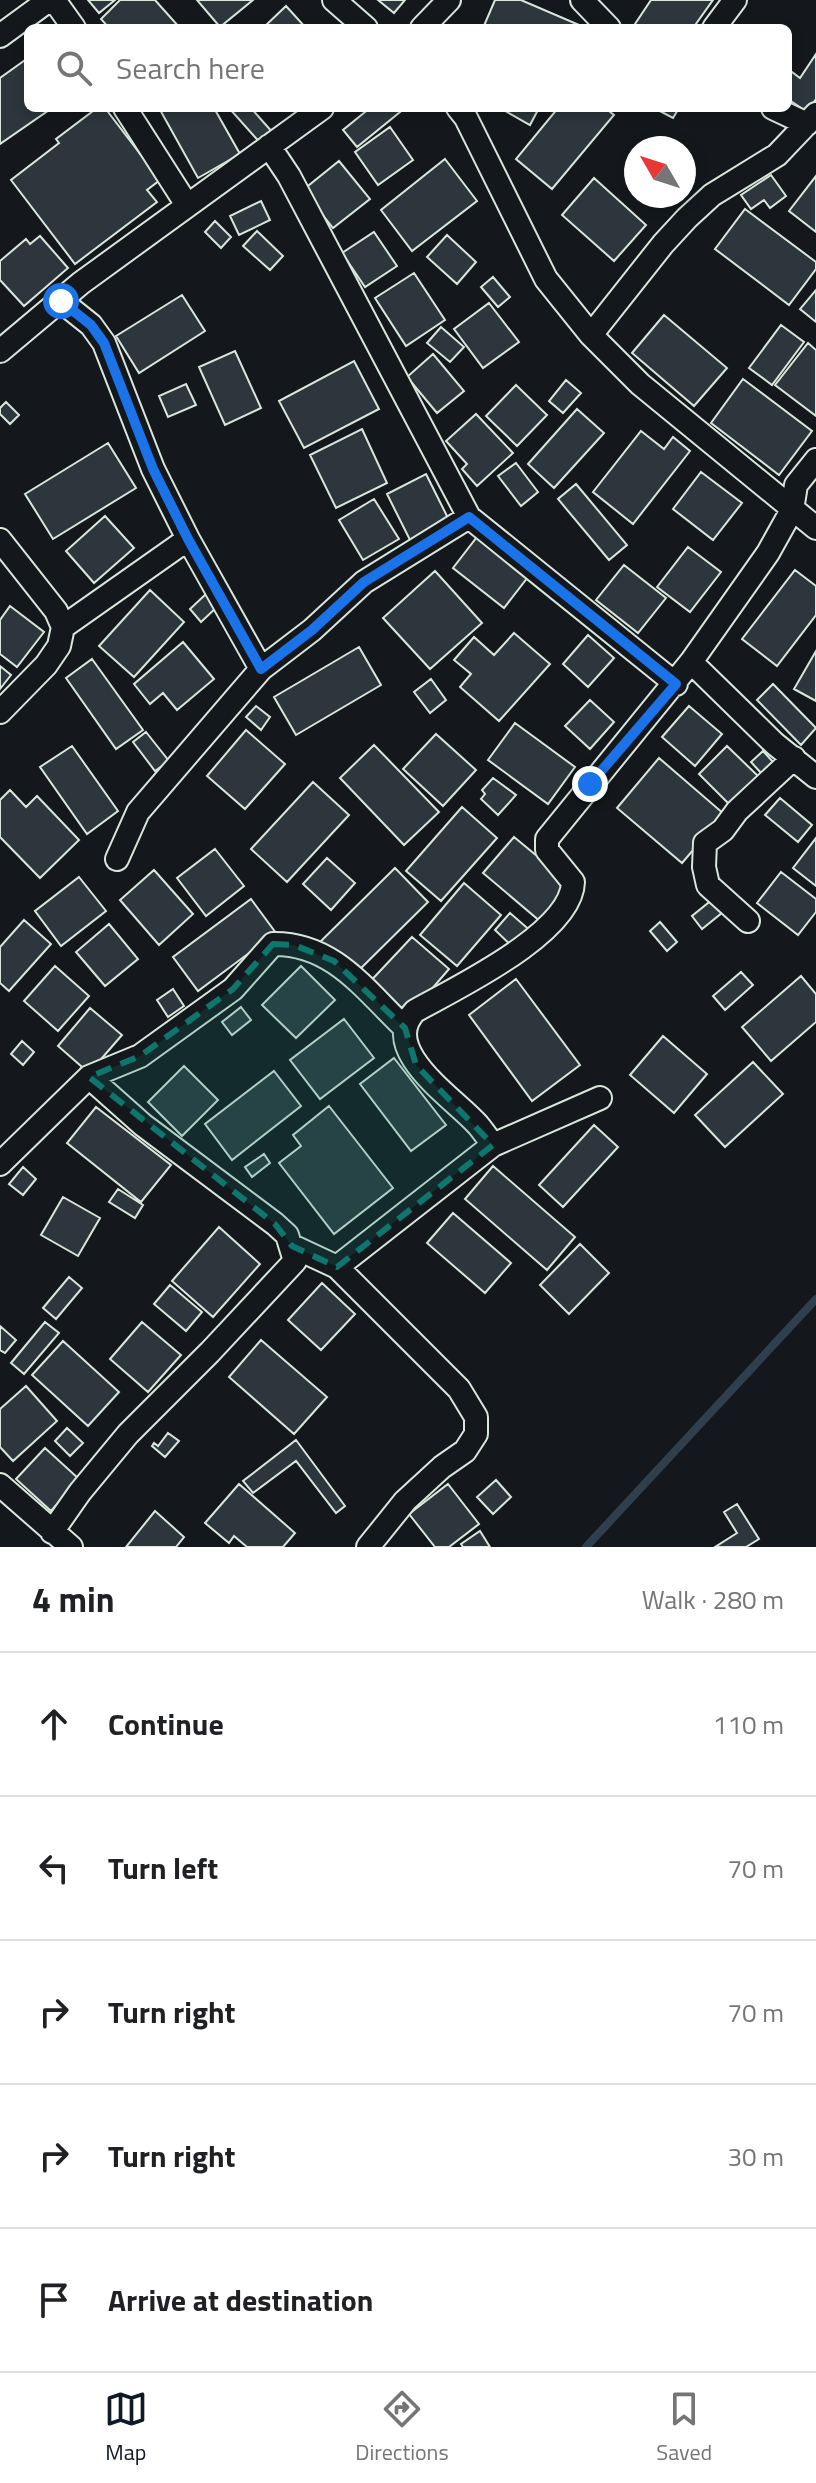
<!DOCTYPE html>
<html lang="en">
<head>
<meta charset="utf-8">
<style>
	:root { --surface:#fff; --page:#f2f2f2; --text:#202124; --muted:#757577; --line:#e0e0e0; --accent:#111827 }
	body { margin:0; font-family:"Titillium Web",sans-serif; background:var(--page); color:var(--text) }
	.compass { position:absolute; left:624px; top:136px; width:72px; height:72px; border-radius:50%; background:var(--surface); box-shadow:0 4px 12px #0003; rotate:309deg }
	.stop { position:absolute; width:24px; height:24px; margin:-18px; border:6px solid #1a73e8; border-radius:50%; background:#fff }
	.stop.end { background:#1a73e8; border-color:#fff; box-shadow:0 2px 8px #0008 }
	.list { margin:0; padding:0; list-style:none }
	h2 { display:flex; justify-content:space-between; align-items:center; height:104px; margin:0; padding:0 32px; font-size:34px }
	h2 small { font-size:26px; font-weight:400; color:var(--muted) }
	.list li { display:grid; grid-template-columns:52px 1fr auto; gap:24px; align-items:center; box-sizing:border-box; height:144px; padding:0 32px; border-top:2px solid var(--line) }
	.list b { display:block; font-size:30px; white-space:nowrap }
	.list em { font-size:26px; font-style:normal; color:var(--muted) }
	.icon { flex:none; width:44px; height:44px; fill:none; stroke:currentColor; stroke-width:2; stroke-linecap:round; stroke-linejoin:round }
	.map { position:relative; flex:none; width:816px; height:1547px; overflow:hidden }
	.search { position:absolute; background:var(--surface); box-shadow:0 4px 12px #0003; left:24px; right:24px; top:24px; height:88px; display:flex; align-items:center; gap:20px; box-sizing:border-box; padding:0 28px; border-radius:12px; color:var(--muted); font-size:30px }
	.sheet { height:824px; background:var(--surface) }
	nav { display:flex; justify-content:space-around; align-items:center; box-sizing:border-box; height:112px; border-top:2px solid var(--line); background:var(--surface); font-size:22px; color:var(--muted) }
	nav a { display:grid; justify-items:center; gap:4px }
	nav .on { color:var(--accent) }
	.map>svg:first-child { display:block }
</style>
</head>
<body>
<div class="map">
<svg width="816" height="1547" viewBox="0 0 816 1547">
	<rect width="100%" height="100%" fill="#14181c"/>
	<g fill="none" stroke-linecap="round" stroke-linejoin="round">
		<path stroke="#2f3f4d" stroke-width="8" d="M586 1547 816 1299"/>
	</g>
	<path fill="#2c363c" stroke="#d8e6dc" stroke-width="2" d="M88 0H115L99 13Z
		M120 0H155L180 28H109L101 19Z
		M197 0H253L220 27Z
		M378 0H405L394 13Z
		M495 0H521L586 28H483Z
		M651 0H713L693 28H641L635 24Z
		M286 6 306 28H263Z
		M816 54V99L807 112 788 99V69L800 78Z
		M28 58V108H52L0 144V78Z
		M97 108H105L160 180 147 190 157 202 75 264 11 180 59 143 56 139Z
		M159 108H214L240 154 198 178Z
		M229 108H251L274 134 262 145Z
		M370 108H405L357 147 343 130Z
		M500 108H539L530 125Z
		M558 108H605L614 115 552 189 516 159Z
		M654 108H679L673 118Z
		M390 127 413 160 378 185 355 152Z
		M445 159 477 201 412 251 381 210Z
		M339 161 370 199 333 228 303 190Z
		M771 175 786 196 770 208 764 200 751 209 741 195Z
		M816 176V232L789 211Z
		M594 178 646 225 614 261 562 215Z
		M261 201 270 220 239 235 230 216Z
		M745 209 816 262V269L789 305 715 249Z
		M215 221 231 237 221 248 205 232Z
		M257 231 283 256 270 270 243 246Z
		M374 232 397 266 365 287 342 253Z
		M447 235 476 262 457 284 427 257Z
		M40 236 68 268 24 306 0 280V261L26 239 30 244Z
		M414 273 445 320 406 346 375 298Z
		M493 277 510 297 498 307 481 287Z
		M816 290V322L800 309Z
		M182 295 205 331 139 373 116 336Z
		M489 303 519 342 483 368 454 329Z
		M664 315 727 368 694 406 632 353Z
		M781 325 804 342 772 385 749 368Z
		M441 327 464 347 450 362 427 343Z
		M808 343 816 350V416L775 385Z
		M235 351 261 408 225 425 199 367Z
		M433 354 464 391 437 413 407 377Z
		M354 361 379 409 304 448 279 401Z
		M743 379 812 431 779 475 711 423Z
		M566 380 581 393 563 413 549 401Z
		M186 384 196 405 168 417 159 396Z
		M516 385 547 415 517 446 486 416Z
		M6 402 19 415 10 424 0 414V408Z
		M577 409 604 433 554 488 528 464Z
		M476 414 513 453 477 486 462 469 467 464 446 441Z
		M362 429 387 483 336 508 310 455Z
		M641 431 664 449 673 437 690 451 633 524 593 492Z
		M108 443 136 488 53 539 25 494Z
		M516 463 538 492 521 506 498 476Z
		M701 472 742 503 713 540 673 509Z
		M426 474 449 520 410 540 387 494Z
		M576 484 627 545 609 560 558 499Z
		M374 499 399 539 363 560 339 520Z
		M105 516 134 548 94 583 66 551Z
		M477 537 528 577 504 608 453 568Z
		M688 547 721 572 690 612 657 587Z
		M624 565 666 598 638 633 596 600Z
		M795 570 816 586V615L777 666 742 639Z
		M435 571 482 623 430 669 383 618Z
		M150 590 184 622 134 677 99 646Z
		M206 594 217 607 201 622 190 609Z
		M10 606 44 632 17 667 0 654V620Z
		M514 633 550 664 499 721 460 687 471 674 454 660 474 637 494 655Z
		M588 635 614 658 588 687 563 664Z
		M183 642 214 679 177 710 163 693 150 704 134 684Z
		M359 647 381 685 296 735 274 697Z
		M816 651V701L794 689Z
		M92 659 143 730 116 749 66 678Z
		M0 666 11 675 0 689Z
		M431 679 446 700 430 713 414 692Z
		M773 684 816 728 801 745 757 700Z
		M590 700 614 722 590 749 565 726Z
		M256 706 270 717 261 730 246 717Z
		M689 706 722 734 695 766 662 737Z
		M515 723 575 767 548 804 488 760Z
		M246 730 285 764 245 809 207 776Z
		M146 732 169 761 155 771 133 742Z
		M436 734 476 770 443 806 403 769Z
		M374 745 439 812 404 845 340 778Z
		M72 746 118 811 87 834 40 767Z
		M727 746 759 777 731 806 699 774Z
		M763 751 774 763 762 774 751 762Z
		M659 758 724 814 682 863 617 808Z
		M493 778 516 795 498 815 481 799 485 794 482 790Z
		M313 782 349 815 287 882 251 849Z
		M10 790 26 807 37 796 79 840 40 878 0 837V800Z
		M780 798 812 825 798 842 765 815Z
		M462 807 497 838 441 901 406 871Z
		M514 837 572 885 541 922 483 873Z
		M816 838V886L793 868Z
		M215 849 244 886 206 916 177 878Z
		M327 858 355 883 331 910 303 884Z
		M395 868 428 902 353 976 320 942Z
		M154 870 193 914 159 945 120 900Z
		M781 872 816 899V912L798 935 757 903Z
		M79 877 106 911 61 946 35 911Z
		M464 883 501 915 457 966 420 935Z
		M251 899 276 933 198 991 173 957Z
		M713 899 723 912 702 929 692 916Z
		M510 913 533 933 517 951 495 930Z
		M24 920 51 944 9 991 0 983V947Z
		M660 922 677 942 667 951 650 931Z
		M109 924 138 959 105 986 76 952Z
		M412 937 449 969 405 1020 365 987Z
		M55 966 89 996 58 1031 24 1001Z
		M301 966 335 1000 296 1038 262 1005Z
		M741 972 753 985 725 1010 713 996Z
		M801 976 816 994V1022L771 1061 742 1027Z
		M516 979 580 1065 532 1101 469 1015Z
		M173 989 184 1006 168 1017 157 1000Z
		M241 1007 251 1020 232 1035 222 1022Z
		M90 1008 122 1035 89 1073 58 1046Z
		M344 1019 374 1058 320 1099 290 1060Z
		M663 1036 707 1074 674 1113 630 1075Z
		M22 1041 34 1052 23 1065 11 1054Z
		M394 1058 446 1125 411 1151 360 1084Z
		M753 1062 783 1094 725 1147 695 1115Z
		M184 1066 218 1100 182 1136 148 1102Z
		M274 1071 301 1106 232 1160 205 1124Z
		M329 1106 393 1188 334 1234 279 1163 301 1146 293 1135Z
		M96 1107 171 1165 141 1202 67 1143Z
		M594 1125 618 1147 563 1207 539 1185Z
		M264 1154 270 1163 252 1177 245 1167Z
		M493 1166 575 1237 547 1270 465 1199Z
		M23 1167 36 1179 23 1195 9 1184Z
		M118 1189 143 1205 135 1218 109 1202Z
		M63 1197 100 1218 78 1256 41 1235Z
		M453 1213 511 1263 485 1293 427 1243Z
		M219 1227 260 1264 213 1317 172 1281Z
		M580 1244 609 1273 569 1314 540 1285Z
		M69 1277 82 1288 56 1319 43 1308Z
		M322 1283 355 1314 321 1350 288 1320Z
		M170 1285 202 1312 186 1331 154 1304Z
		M45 1322 59 1333 24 1374 11 1363Z
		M142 1322 181 1355 148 1392 110 1359Z
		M0 1326 16 1340 5 1353 0 1350Z
		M261 1340 327 1397 294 1434 229 1377Z
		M63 1341 119 1392 88 1426 32 1375Z
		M26 1386 57 1421 13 1461 0 1447V1409Z
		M67 1428 83 1443 70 1456 55 1441Z
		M168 1433 179 1441 165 1457 152 1446 154 1443 158 1446Z
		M296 1440 345 1506 336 1513 296 1461 253 1493 243 1481Z
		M45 1448 79 1479 51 1511 16 1479Z
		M496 1480 511 1497 493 1514 477 1497Z
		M239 1484 295 1533 283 1547H247L234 1536 229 1543 205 1523Z
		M448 1484 479 1524 449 1547H435L409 1514Z
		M737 1504 759 1539 746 1547H715L737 1533 724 1512Z
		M155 1511 184 1537 176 1547H126Z
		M480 1531 490 1547H463L461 1544Z"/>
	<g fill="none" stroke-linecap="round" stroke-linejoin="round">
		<g stroke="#d8e6dc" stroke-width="26">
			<path id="street" d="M54 0 74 28
				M334 0 366 28
				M582 0 609 28
				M422 28 449 0
				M714 28 735 0
				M0 36 49 0
				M125 108 187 205
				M458 108 466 118 546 279 591 335 640 384 816 528
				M773 108 807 124
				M269 146 289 176 469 517 676 684
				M61 301 91 325 104 343 153 469 188 539 261 669
				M591 335 663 244 687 218 712 195 777 155 816 114
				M0 351 81 283 322 108
				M0 540 56 611 63 627 59 646 46 665 0 712
				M63 627 188 539
				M691 662 775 744 816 777
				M117 859 138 812 261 669 312 630 364 582 469 517
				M748 921 708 885 704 867 705 843 723 830 737 811 794 758
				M493 1145C488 1138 483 1131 478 1125 454 1098 378 1050 415 1011 456 988 572 933 573 882L547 850V839L691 662 768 553 792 510 796 485 816 460
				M0 1164 89 1077 140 1056 233 989 273 944C333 943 365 990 405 1028
				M292 1246 337 1267 459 1389 476 1417V1434L465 1451 442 1467 405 1501 368 1547
				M337 1267 493 1145 600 1098
				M0 1485 71 1547
				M52 1532 80 1492 128 1434 210 1352 295 1261 287 1235 275 1224 143 1125 89 1077"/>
		</g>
		<use href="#street" stroke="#14181c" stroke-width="22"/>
	</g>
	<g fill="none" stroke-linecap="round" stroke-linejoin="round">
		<path stroke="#1a73e8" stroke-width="10" d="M61 301 91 325 104 343 153 469 188 539 261 669 312 630 364 582 469 517 676 684 590 784"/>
	</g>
	<path fill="#0f766e" fill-opacity="0.2" stroke="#0f766e" stroke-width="6" stroke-dasharray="16 10" stroke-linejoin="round" d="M273 944 294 945 334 961 405 1028 416 1065 493 1145 337 1267 292 1246 275 1224 89 1077 140 1056 233 989Z"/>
</svg>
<svg class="compass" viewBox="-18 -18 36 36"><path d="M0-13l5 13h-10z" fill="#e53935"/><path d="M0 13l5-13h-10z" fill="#757577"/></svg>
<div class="stop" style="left:61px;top:301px"></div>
<div class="stop end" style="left:590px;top:784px"></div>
<div class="search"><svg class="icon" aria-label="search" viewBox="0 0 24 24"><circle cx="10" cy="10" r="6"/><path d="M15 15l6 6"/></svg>Search here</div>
</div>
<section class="sheet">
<h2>4 min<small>Walk · 280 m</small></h2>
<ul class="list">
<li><svg class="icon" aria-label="ahead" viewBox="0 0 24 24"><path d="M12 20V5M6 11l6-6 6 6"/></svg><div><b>Continue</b></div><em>110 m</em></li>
<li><svg class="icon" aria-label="left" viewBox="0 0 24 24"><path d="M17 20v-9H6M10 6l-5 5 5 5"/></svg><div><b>Turn left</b></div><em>70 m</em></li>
<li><svg class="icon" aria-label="right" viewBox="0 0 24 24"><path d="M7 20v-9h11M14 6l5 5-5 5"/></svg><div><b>Turn right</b></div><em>70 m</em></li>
<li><svg class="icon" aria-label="right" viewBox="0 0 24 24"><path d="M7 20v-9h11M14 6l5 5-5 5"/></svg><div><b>Turn right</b></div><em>30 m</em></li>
<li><svg class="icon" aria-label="arrive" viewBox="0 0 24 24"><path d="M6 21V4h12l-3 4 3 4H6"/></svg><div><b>Arrive at destination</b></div></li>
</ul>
</section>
<nav>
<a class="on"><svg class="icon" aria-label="map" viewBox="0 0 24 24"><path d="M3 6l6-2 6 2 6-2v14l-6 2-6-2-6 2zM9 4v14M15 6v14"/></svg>Map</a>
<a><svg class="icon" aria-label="directions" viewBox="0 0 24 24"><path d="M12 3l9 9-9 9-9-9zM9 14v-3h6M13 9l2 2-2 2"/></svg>Directions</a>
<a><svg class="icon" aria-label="saved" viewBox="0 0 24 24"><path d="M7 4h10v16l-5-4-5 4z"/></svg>Saved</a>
</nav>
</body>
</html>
